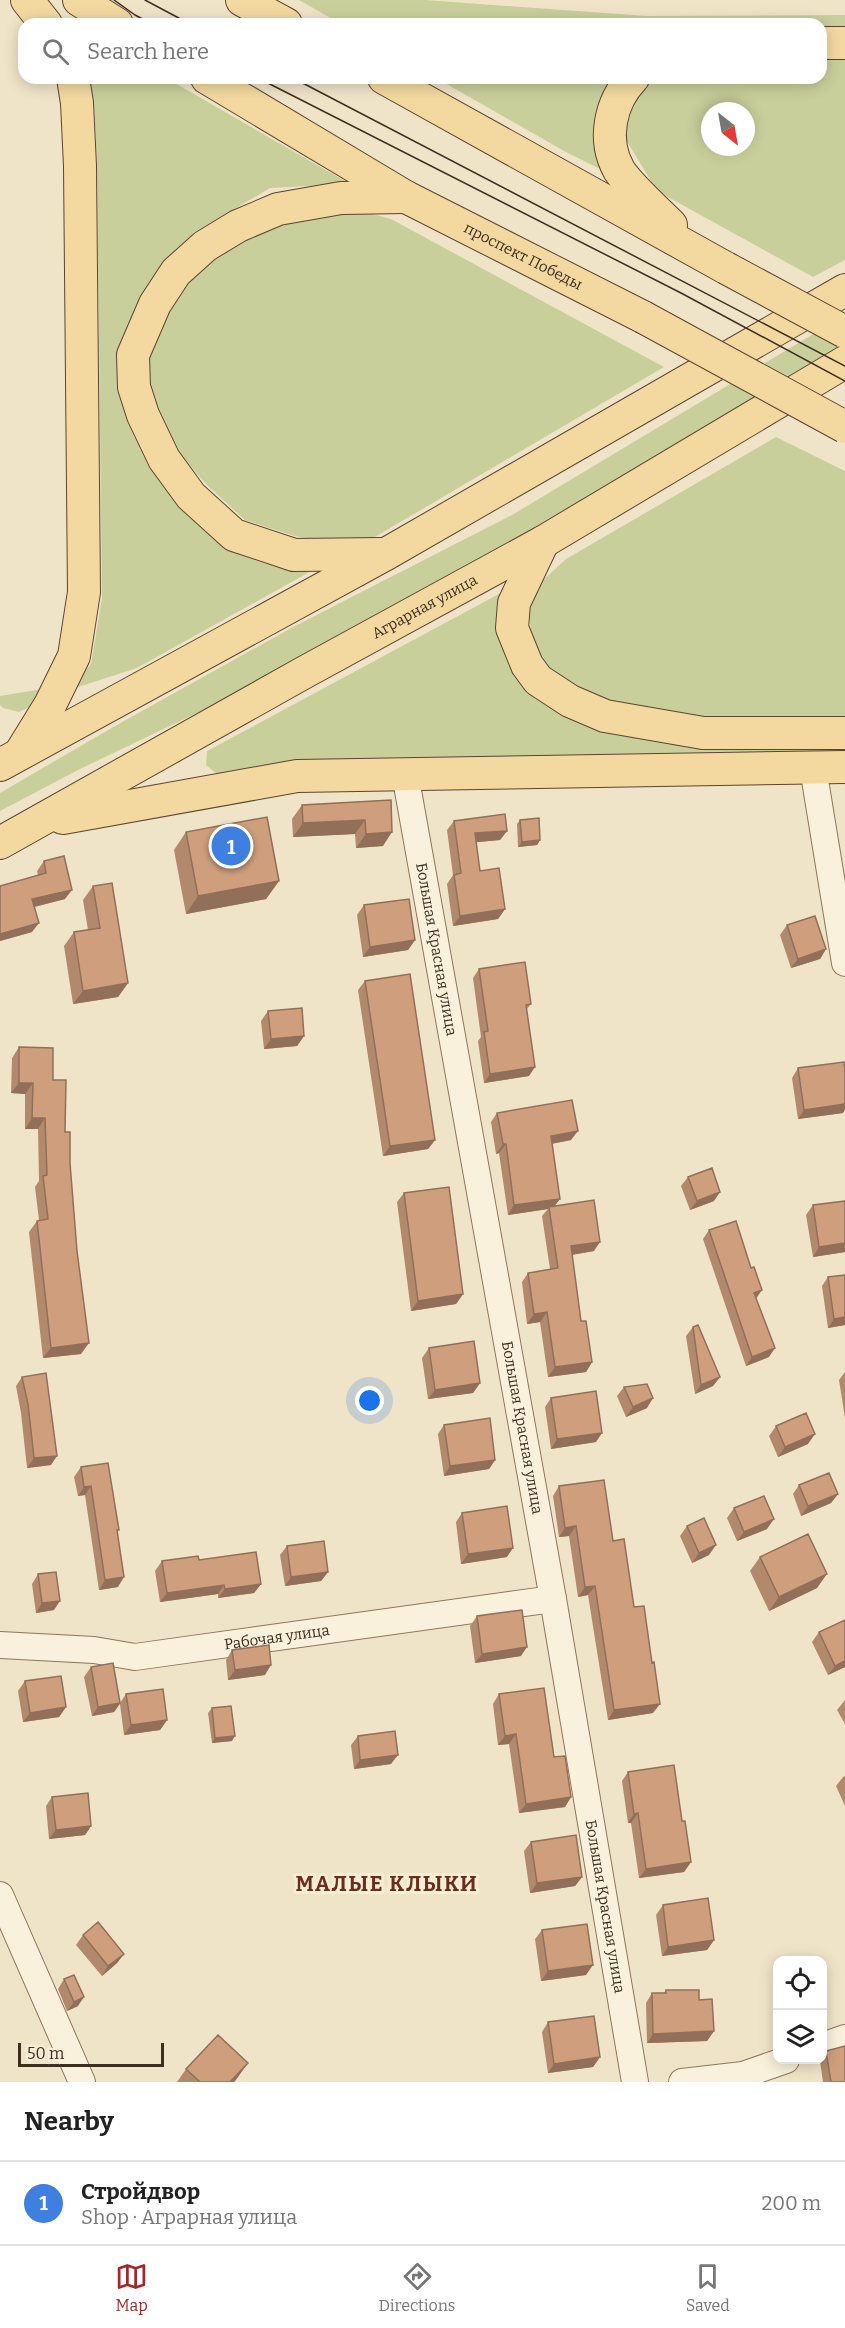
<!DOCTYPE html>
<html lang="en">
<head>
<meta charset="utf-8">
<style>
	:root { --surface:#fff; --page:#f6f6f6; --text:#222; --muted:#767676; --line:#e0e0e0; --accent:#9e2a2b }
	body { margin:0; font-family:Bitter,serif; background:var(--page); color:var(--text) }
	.controls { position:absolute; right:18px; bottom:18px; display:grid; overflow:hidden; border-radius:12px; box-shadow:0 3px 15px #0003 }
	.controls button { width:54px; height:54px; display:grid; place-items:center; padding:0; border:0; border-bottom:2px solid var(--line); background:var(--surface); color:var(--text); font:30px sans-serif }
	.compass { position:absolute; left:701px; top:102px; width:54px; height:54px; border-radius:50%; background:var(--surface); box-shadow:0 3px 15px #0003; rotate:149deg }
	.scale { position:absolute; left:18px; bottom:15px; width:146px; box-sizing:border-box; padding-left:6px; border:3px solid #3d2e20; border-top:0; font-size:16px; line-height:21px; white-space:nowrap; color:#3d2e20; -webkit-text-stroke:4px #f7eed8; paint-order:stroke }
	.you { position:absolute; left:370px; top:1401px; width:21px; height:21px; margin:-15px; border:4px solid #fff; border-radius:50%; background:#1a73e8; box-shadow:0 0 0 9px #1a73e833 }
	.badge { display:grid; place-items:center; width:39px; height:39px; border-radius:50%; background:var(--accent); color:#fff; font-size:20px; font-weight:700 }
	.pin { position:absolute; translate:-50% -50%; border:3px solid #fff; box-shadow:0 2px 6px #0006 }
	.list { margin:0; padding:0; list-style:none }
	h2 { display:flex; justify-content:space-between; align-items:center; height:78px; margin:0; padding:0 24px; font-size:26px }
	h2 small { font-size:20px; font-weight:400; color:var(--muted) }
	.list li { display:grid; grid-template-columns:39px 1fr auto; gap:18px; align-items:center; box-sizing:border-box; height:84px; padding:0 24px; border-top:2px solid var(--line) }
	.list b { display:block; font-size:22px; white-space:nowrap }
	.list p { margin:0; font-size:20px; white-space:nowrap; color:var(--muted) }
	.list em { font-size:20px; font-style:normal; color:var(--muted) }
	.icon { flex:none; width:33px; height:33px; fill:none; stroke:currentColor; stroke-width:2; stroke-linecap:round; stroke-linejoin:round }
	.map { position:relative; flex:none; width:845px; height:2082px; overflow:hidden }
	.search { position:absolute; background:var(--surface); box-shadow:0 3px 15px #0003; left:18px; right:18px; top:18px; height:66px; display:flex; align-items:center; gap:15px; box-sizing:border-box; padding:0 21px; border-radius:18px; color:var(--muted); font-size:22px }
	.sheet { height:162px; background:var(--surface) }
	nav { display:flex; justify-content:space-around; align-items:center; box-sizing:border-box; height:84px; border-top:2px solid var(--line); background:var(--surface); font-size:16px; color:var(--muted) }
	nav a { display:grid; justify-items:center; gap:3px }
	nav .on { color:var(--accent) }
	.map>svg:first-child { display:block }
</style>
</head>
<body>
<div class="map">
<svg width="845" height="2082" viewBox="0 0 845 2082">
	<rect width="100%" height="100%" fill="#f0e4c8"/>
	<path fill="#c9cf9b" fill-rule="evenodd" d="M299 0H425L646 16 845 15V34H821V24H341Z
		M821 58H845V260L813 277 657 191 620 130 641 87 653 78H821ZM710 111H746V147H710Z
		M90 78H166L350 184 270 188 195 232 143 296 123 357 183 504 324 564 137 668 69 690 91 664 102 598 97 165 94 104Z
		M436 78H610L602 99 610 174 564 151Z
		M339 205 391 219 664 367 363 544 298 537 245 520 208 486 178 452 155 413 141 358 179 281 282 213Z
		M845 315V347L722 421 289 669 80 769 0 811V793L115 726 293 627 512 515Z
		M776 437 845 471V725L701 726 601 705 546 671 533 644 528 610 541 582 566 559Z
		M512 587 505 623 576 717 845 743V757L218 775 206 765 207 751Z
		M49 688 38 703 19 712 3 708 0 705V696Z"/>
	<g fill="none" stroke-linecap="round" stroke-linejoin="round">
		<g stroke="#8d765c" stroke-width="28">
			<g id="minor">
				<path d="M813 768 845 963"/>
				<path id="s1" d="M405 774 553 1599 635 2082"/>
				<path id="s2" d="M0 1645 94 1650 135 1657 553 1599"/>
				<path d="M0 1895 82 2082"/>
				<path d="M822 2046 845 2038"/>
				<path d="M682 2082 743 2075 786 2060"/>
			</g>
		</g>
		<g stroke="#5b4430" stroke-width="34">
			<g id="major">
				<path d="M27 0 46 24"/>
				<path d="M79 0 117 24"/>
				<path d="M242 0 286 24"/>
				<path d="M821 43H845"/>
				<path id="s3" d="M207 78 406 197 643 317"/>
				<path d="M384 78 726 268"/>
				<path d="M633 78C610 102 602 140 619 170 628 185 658 212 671 225"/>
				<path d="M543 542 514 603 512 628 527 665 538 680 570 701 605 716 703 733H845"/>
				<path d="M382 554 294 555 234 535 191 496 164 459 143 415 134 387 133 355 155 304 176 272 205 246 238 226 278 209 341 198 406 197"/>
				<path d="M21 752 50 705 74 656 84 592 80 166 77 103 73 78"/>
				<path d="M0 765 386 554 845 290"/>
				<path d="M63 818 297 776 845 767"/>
				<path id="s4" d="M0 843 305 672 543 542 845 362"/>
			</g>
		</g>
		<use href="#minor" stroke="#faf1dc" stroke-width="26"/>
		<use href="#major" stroke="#f3d9a0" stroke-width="32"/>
		<path stroke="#3d2e20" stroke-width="1.5" d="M114 0 135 15 152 24
			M145 0 190 24
			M258 78 681 293 845 381
			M293 78 845 366"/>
		<g stroke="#5b4430" stroke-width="34" stroke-linecap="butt">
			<path id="major-bridge" d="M726 268 845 332
				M643 317 845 427"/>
		</g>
		<use href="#major-bridge" stroke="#f3d9a0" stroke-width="32"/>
	</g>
	<path fill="#b2896c" d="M391 800 383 846 356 848 355 834 293 837 292 819 302 805Z
		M520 820 540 840 537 845 518 847 517 824Z
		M454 821 507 831 500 840 476 842 480 871 505 909 498 919 453 926 447 884 453 875 447 830Z
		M186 832 279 881 266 899 186 914 174 850Z
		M44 861 65 899 34 907 32 932 0 941 38 875 37 871Z
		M93 886 128 983 118 997 73 1004 64 946 74 932 88 930 83 900Z
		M364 905 415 940 408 950 363 957 357 915Z
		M787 925 826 949 820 959 791 968 780 935Z
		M479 969 531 1004 527 1009 529 1076 484 1083 478 1041 481 1037 473 978Z
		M365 981 435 1140 428 1149 383 1156 358 990Z
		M268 1011 304 1036 297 1046 264 1049 261 1021Z
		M19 1047 53 1080 65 1132 70 1163 81 1354 43 1358 29 1232 37 1221 39 1220 35 1187 39 1181 38 1129H25V1094L11 1093 12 1058Z
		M798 1068 843 1113 798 1119 792 1078Z
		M497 1113 571 1140 552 1144 560 1199 554 1206 594 1251 572 1255 581 1321 592 1362 586 1372 548 1377 540 1322 527 1324 522 1282 528 1273 550 1269 542 1216 548 1209 508 1215 499 1153 496 1154 491 1122Z
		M688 1177 714 1201 690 1210 681 1186Z
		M404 1193 463 1294 456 1304 411 1311 397 1202Z
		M845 1201V1252L813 1257 806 1215 813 1205Z
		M709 1230 756 1298 769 1357 746 1366 703 1239Z
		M828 1277 845 1325 828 1328 822 1286Z
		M693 1327 720 1377 713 1386 695 1394 686 1336Z
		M429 1348 480 1383 473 1393 428 1399 422 1358Z
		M845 1372V1418L839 1380Z
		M22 1377 51 1465 27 1468 21 1413 16 1386Z
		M624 1387 647 1408 626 1417 617 1396Z
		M551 1398 596 1442 551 1449 545 1407Z
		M444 1425 495 1460 489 1469 444 1476 438 1434Z
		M776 1426 808 1444 778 1457 769 1436Z
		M81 1467 117 1532 118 1587 99 1590 85 1495 78 1496 74 1477Z
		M799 1485 838 1494 831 1503 801 1516 793 1494Z
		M559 1486 613 1541 634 1607 652 1663 653 1713 608 1720 588 1595 578 1597 569 1536 559 1537 553 1496Z
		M734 1508 767 1529 737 1541 727 1518Z
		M462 1513 507 1557 461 1564 456 1522Z
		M687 1526 709 1555 692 1563 680 1536Z
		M287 1546 328 1572 321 1581 285 1586 280 1555Z
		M760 1557 817 1588 769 1611 750 1571Z
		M199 1560 261 1584 254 1593 218 1598V1594L160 1602 155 1571 162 1561Z
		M38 1574 54 1610 36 1613 32 1584Z
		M477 1616 521 1656 475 1663 470 1626Z
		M819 1632 845 1667 828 1675 812 1642Z
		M232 1650 265 1675 228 1680 226 1660Z
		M91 1667 120 1703 126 1694 167 1720 160 1730 124 1735 120 1704 114 1712 92 1716 84 1677Z
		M25 1681 66 1707 59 1717 23 1722 18 1691Z
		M499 1694 554 1757 571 1797 565 1807 519 1813 509 1744 498 1745 493 1704Z
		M845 1700V1724L837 1710Z
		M212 1708 232 1741 212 1743 208 1713Z
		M358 1736 391 1764 354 1769 351 1745Z
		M628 1772 682 1821 691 1862 684 1872 639 1878 631 1823H628L622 1781Z
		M845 1776V1806L836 1786 843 1777Z
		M52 1797 91 1826 85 1835 49 1839 46 1806Z
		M531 1842 582 1877 575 1886 530 1893 524 1851Z
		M663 1905 714 1940 707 1950 662 1956 656 1915Z
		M542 1930 586 1975 541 1981 535 1939Z
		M83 1935 124 1954 117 1963 102 1976 76 1945Z
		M64 1979 78 2006 67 2011 58 1989Z
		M666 1990 699 2000 714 2031 707 2041 647 2043 646 2003 652 1993H664Z
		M548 2022 600 2057 593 2067 548 2073 542 2032Z
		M826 2051 845 2082H823L820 2061V2060H822V2056Z
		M186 2069 238 2077 234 2082H177Z"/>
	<path fill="#916f58" d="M365 820 355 834 293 837 303 823Z
		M507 831 500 840 468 843 475 833Z
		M392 832 383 846 356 848 366 834Z
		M540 840 537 845 518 847 522 842Z
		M279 881 266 899 186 914 198 896Z
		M72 890 65 899 26 909 32 899Z
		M505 909 498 919 453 926 460 916Z
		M39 923 32 932 0 941V934Z
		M415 940 408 950 363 957 370 947Z
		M826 949 820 959 791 968 798 959Z
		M128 983 118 997 73 1004 83 991Z
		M304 1036 297 1046 264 1049 271 1039Z
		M535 1067 529 1076 484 1083 490 1074Z
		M19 1083H33L25 1094 11 1093Z
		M845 1104V1110L843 1113 798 1119 804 1110Z
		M32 1118H45L38 1129H25Z
		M578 1131 571 1140 544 1145 551 1136Z
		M435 1140 428 1149 383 1156 390 1146Z
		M503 1144H506L499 1153 496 1154Z
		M720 1192 714 1201 690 1210 697 1201Z
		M560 1199 553 1208 549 1207 548 1209 508 1215 514 1205Z
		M600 1242 594 1251 564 1256 571 1246Z
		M845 1243V1252L813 1257 819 1247Z
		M762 1290 755 1300 754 1293Z
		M463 1294 456 1304 411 1311 418 1301Z
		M547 1312 540 1322 527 1324 534 1314Z
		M845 1317V1325L828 1328 834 1319Z
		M89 1343 81 1354 43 1358 51 1348Z
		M775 1348 769 1357 746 1366 752 1357Z
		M592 1362 586 1372 548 1377 555 1367Z
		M720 1377 713 1386 695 1394 701 1385Z
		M480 1383 473 1393 428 1399 435 1390Z
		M653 1398 647 1408 626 1417 633 1407Z
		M602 1433 596 1442 551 1449 557 1439Z
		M815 1434 808 1444 778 1457 785 1447Z
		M57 1456 51 1465 27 1468 34 1458Z
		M495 1460 489 1469 444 1476 450 1466Z
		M91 1486 85 1495 78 1496 84 1487Z
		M838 1494 831 1503 801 1516 808 1506Z
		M774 1519 767 1529 737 1541 744 1532Z
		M576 1526 569 1536 559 1537 565 1528Z
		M716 1545 709 1555 692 1563 699 1553Z
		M513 1548 507 1557 461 1564 468 1554Z
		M328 1572 321 1581 285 1586 291 1577Z
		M827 1574 817 1588 769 1611 779 1597Z
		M124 1577 118 1587 99 1590 105 1580Z
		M261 1584 254 1593 218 1598 225 1589Z
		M224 1585 218 1594 160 1602 167 1593Z
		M595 1586 588 1595 578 1597 585 1587Z
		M60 1601 54 1610 36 1613 42 1603Z
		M527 1647 521 1656 475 1663 482 1654Z
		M845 1661V1667L828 1675 835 1666Z
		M271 1665 265 1675 228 1680 235 1670Z
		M120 1703 114 1712 92 1716 98 1707Z
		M660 1704 653 1713 608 1720 614 1710Z
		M66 1707 59 1717 23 1722 30 1713Z
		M167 1720 160 1730 124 1735 131 1725Z
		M516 1734 509 1744 498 1745 505 1736Z
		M235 1736 232 1741 212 1743 215 1738Z
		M398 1755 391 1764 354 1769 360 1760Z
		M571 1797 565 1807 519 1813 526 1804Z
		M638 1813 631 1823H628L634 1814Z
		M91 1826 85 1835 49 1839 56 1830Z
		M691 1862 684 1872 639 1878 646 1869Z
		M582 1877 575 1886 530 1893 537 1883Z
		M714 1940 707 1950 662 1956 668 1947Z
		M124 1954 117 1963 102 1976 108 1966Z
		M593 1965 586 1975 541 1981 548 1971Z
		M84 1997 78 2006 67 2011 74 2002Z
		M714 2031 707 2041 647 2043 653 2034Z
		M600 2057 593 2067 548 2073 554 2064Z
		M248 2063 238 2077 234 2082H230Z"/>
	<path fill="#cf9f7d" stroke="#916f58" stroke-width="1.5" d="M391 800 392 832 366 834 365 820 303 823 302 805Z
		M505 814 507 831 475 833 480 871 499 868 505 909 460 916 454 875 461 873 454 821Z
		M267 817 279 881 198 896 186 832Z
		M539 818 540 840 522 842 520 820Z
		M64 856 72 890 32 899 39 923 0 934V886L46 873 44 861Z
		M112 883 128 983 83 991 74 932 100 928 93 886Z
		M409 899 415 940 370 947 364 905Z
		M815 916 826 949 798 959 787 925Z
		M525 962 531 1004 526 1005 535 1067 490 1074 484 1032 488 1031 479 969Z
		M410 974 435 1140 390 1146 365 981Z
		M302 1008 304 1036 271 1039 268 1011Z
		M19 1047 53 1048V1080H66L65 1132H70V1163L77 1251 89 1343 51 1348 37 1221 48 1219 43 1176 47 1175 45 1118H32L33 1083H19Z
		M844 1062 845 1072V1104L804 1110 798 1068Z
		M572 1100 578 1131 551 1136 560 1199 514 1205 506 1144H503L497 1113Z
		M712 1168 720 1192 697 1201 688 1177Z
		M449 1187 463 1294 418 1301 404 1193Z
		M594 1200 600 1242 571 1246 581 1321H586L592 1362 555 1367 547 1312 534 1314 528 1273 558 1268 549 1207Z
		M845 1201V1243L819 1247 813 1205Z
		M736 1221 751 1268 754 1267 762 1290 754 1293 775 1348 752 1357 709 1230Z
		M845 1275V1317L834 1319 828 1277Z
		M698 1325 720 1377 701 1385 693 1327Z
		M474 1341 480 1383 435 1390 429 1348Z
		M46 1373 57 1456 34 1458 28 1404 22 1377Z
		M647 1384 653 1398 633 1407 624 1387Z
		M596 1391 602 1433 557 1439 551 1398Z
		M806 1413 815 1434 785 1447 776 1426Z
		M490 1418 495 1460 450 1466 444 1425Z
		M108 1463 119 1530H117L124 1577 105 1580 91 1486 84 1487 81 1467Z
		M829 1473 838 1494 808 1506 799 1485Z
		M604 1480 613 1541 624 1539 634 1607 644 1606 652 1663 654 1662 660 1704 614 1710 595 1586 585 1587 576 1526 565 1528 559 1486Z
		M764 1496 774 1519 744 1532 734 1508Z
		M507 1506 513 1548 468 1554 462 1513Z
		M704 1518 716 1545 699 1553 687 1526Z
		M808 1534 827 1574 779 1597 760 1557Z
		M324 1541 328 1572 291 1577 287 1546Z
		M256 1552 261 1584 225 1589 224 1585 167 1593 162 1561 198 1556 199 1560Z
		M56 1572 60 1601 42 1603 38 1574Z
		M522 1610 527 1647 482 1654 477 1616Z
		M845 1620V1661L835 1666 819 1632Z
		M269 1645 271 1665 235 1670 232 1650Z
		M113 1663 120 1703 98 1707 91 1667Z
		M61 1676 66 1707 30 1713 25 1681Z
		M544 1688 554 1757 565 1756 571 1797 526 1804 516 1734 505 1736 499 1694Z
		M163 1689 167 1720 131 1725 126 1694Z
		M231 1706 235 1736 215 1738 212 1708Z
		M395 1731 398 1755 360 1760 358 1736Z
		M674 1765 682 1821H685L691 1862 646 1869 638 1813 634 1814 628 1772Z
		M88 1793 91 1826 56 1830 52 1797Z
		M576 1835 582 1877 537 1883 531 1842Z
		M708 1898 714 1940 668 1947 663 1905Z
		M98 1922 124 1954 108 1966 83 1935Z
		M587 1924 593 1965 548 1971 542 1930Z
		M74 1975 84 1997 74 2002 64 1979Z
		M666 1990H699V2000L712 1999 714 2031 653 2034 652 1993H666Z
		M594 2016 600 2057 554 2064 548 2022Z
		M218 2035 248 2063 230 2082H200L186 2069Z
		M845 2046V2082H831L826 2051Z"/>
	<g text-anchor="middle" stroke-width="6" stroke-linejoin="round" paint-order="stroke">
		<g font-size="15" fill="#3d2e20" stroke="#f7eed8">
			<text dy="5" stroke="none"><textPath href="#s3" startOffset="363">проспект Победы</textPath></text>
			<text dy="5" stroke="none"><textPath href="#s4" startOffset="486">Аграрная улица</textPath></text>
			<text dy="5" stroke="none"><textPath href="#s1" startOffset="178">Большая Красная улица</textPath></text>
			<text dy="5" stroke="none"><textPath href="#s1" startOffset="664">Большая Красная улица</textPath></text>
			<text dy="5" stroke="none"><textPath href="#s2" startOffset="279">Рабочая улица</textPath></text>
			<text dy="5" stroke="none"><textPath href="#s1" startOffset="1150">Большая Красная улица</textPath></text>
		</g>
		<g font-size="21" font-weight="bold" letter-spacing="1.5" fill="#6b2e1e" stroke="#f7eed8">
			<text x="387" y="1891">МАЛЫЕ КЛЫКИ</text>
		</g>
	</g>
</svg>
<div class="controls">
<button><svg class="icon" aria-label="locate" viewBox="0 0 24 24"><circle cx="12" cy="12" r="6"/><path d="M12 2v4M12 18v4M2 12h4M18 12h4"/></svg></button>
<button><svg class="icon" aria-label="layers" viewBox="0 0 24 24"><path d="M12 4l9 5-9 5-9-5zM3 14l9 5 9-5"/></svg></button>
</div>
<svg class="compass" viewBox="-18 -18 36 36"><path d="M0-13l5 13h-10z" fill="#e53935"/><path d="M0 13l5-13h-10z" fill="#767676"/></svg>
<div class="scale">50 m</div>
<div class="you"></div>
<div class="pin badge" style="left:231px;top:846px;background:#3f7fe0">1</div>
<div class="search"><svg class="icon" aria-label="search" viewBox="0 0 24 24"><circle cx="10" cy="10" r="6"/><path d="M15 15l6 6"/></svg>Search here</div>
</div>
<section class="sheet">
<h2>Nearby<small></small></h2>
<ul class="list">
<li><span class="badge" style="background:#3f7fe0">1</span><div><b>Стройдвор</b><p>Shop · Аграрная улица</p></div><em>200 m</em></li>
</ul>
</section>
<nav>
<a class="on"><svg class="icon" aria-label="map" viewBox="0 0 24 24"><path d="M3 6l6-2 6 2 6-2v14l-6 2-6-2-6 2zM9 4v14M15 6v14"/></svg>Map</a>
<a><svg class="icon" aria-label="directions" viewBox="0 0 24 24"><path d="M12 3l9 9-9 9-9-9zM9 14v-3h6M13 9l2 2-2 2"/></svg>Directions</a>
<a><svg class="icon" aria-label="saved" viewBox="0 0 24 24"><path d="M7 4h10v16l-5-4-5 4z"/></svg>Saved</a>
</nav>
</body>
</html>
